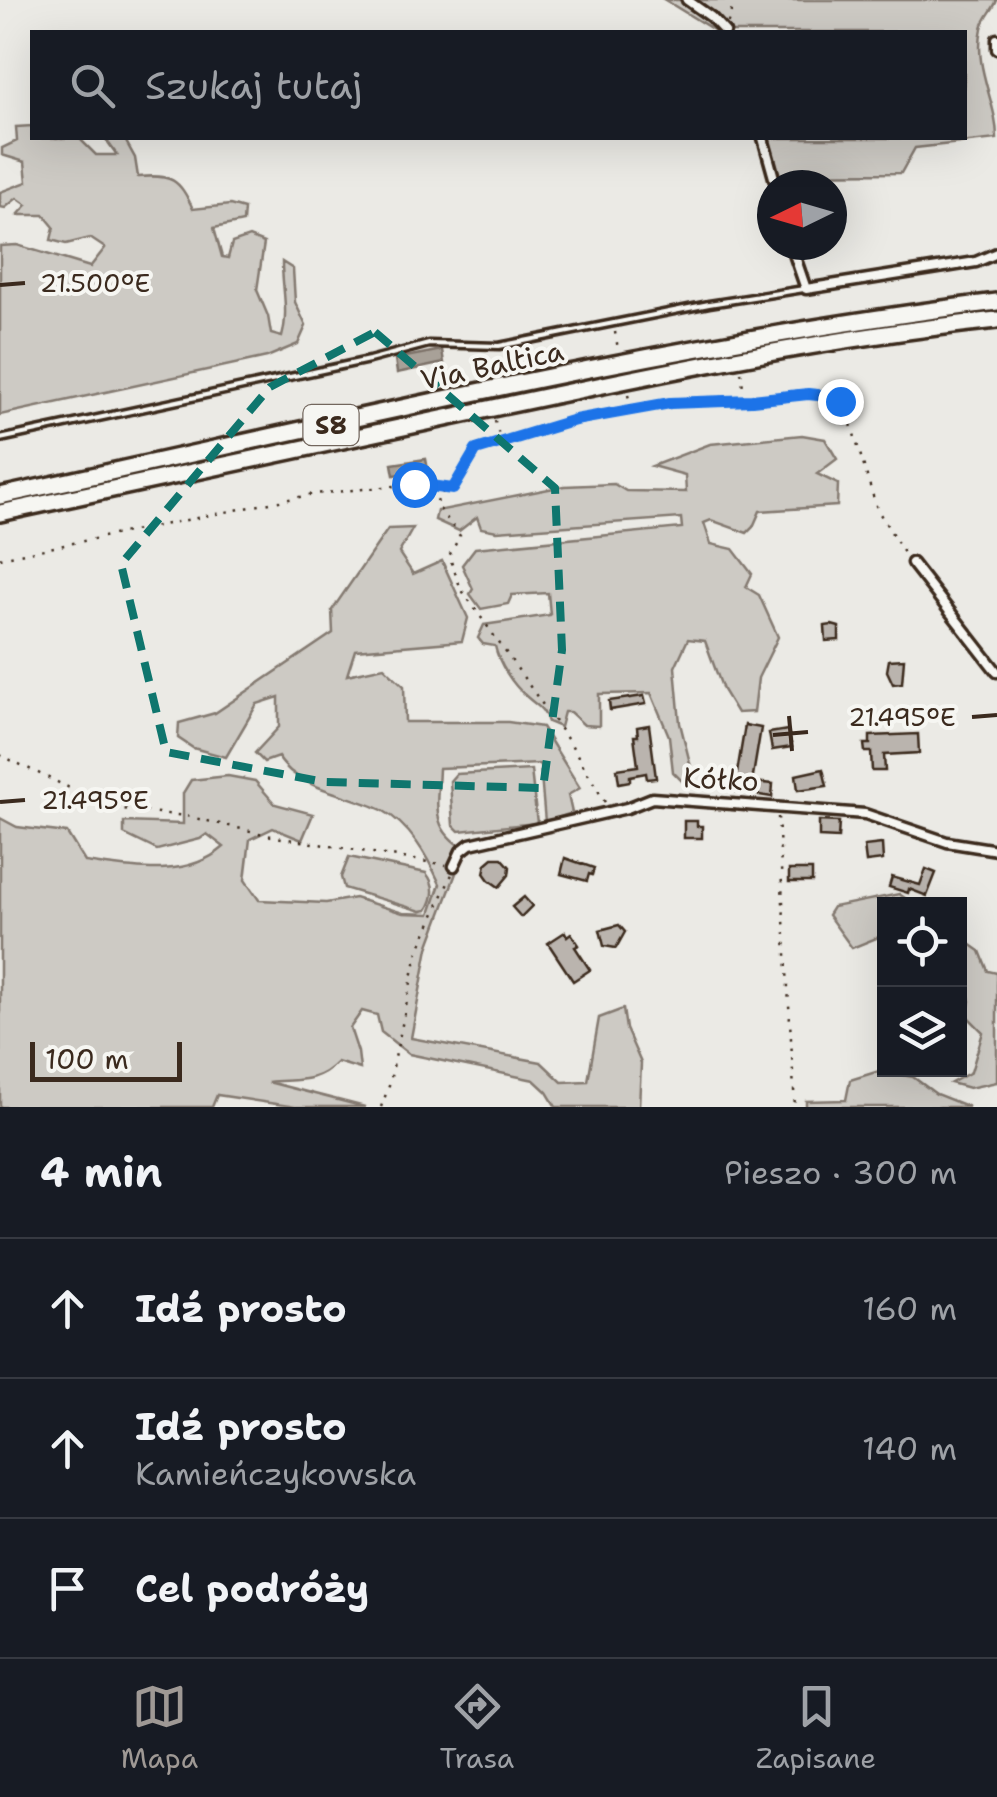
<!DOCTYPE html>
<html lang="pl">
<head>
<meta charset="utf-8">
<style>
	:root { --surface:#171b24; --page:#242831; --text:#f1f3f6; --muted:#9ea1a6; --line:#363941; --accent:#9f9995 }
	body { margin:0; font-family:"Shantell Sans",sans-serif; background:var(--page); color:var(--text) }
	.controls { position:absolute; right:30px; bottom:30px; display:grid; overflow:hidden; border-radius:0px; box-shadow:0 10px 40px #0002 }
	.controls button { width:90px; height:90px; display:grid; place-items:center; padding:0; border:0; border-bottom:2px solid var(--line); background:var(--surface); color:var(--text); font:50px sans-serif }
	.compass { position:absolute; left:757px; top:170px; width:90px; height:90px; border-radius:50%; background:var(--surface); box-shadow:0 10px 40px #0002; rotate:265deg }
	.scale { position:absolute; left:30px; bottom:25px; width:152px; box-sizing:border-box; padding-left:10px; border:5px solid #3b2a1e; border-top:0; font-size:28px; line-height:35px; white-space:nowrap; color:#3b2a1e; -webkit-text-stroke:8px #f6f6f2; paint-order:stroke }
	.stop { position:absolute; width:30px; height:30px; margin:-22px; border:8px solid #1a73e8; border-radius:50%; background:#fff }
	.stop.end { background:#1a73e8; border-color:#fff; box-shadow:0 2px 10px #0008 }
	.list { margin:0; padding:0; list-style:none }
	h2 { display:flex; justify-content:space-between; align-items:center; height:130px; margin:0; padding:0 40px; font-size:42px }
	h2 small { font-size:32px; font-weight:400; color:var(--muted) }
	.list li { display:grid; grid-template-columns:65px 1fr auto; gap:30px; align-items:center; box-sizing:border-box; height:140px; padding:0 40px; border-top:2px solid var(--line) }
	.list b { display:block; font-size:38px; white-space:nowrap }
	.list p { margin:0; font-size:32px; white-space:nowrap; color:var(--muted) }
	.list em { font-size:32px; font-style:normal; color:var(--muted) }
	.icon { flex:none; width:55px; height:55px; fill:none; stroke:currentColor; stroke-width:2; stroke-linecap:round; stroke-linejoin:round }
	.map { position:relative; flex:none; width:997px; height:1107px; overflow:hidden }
	.search { position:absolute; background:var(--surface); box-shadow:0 10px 40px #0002; left:30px; right:30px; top:30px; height:110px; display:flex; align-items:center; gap:25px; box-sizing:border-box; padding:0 35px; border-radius:0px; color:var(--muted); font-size:38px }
	.sheet { height:550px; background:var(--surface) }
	nav { display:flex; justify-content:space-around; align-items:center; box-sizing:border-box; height:140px; border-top:2px solid var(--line); background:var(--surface); font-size:28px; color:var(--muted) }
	nav a { display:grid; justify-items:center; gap:5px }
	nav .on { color:var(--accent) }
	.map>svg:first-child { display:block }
</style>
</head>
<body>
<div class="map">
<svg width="997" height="1107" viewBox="0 0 997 1107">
	<rect width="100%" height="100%" fill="#ebeae5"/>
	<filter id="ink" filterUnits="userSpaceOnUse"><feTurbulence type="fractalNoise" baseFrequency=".01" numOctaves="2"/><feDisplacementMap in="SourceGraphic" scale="20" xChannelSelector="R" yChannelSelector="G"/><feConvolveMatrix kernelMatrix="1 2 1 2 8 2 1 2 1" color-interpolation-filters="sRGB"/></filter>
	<g filter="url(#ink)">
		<path fill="#cdcac4" stroke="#847a71" stroke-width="2.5" d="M665 0H997C994 9 984 18 982 28 973 68 997 101 997 139L915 148 901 173 779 174 768 138H964V32H717Z
			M32 126V138H79L96 155H117L105 138H124L135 158 138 177C172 174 179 179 193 209L230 205 244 209 243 222 214 228 222 257 228 258 232 243 249 237 264 243 257 290 268 316 271 334 282 337C289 311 282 289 282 262L293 269 295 302 306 326 298 344 267 357 0 415V246L17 245 90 267 105 248 90 238 66 244 51 240 54 227 44 215H18L27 205 17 198 5 208 0 207V192L27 182 25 162 2 155V148L17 141 16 127Z
			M802 435 825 439 837 459 817 474 838 484 837 506 760 511 753 527 747 533 711 520 704 523 711 544 733 549 752 574 746 587 759 595 778 637 758 678 754 712 737 713 723 690 705 641 688 639 675 667 680 723 693 775 684 783 673 772 669 736 651 693 599 694V726L584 725 570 712H564L560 727 548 722C543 707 538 707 527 697 512 684 499 664 495 646L483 644 478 638 484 625 550 615 548 593 512 595 508 604 481 609 470 594 473 589 462 565 475 548 682 528 681 518 497 531 481 528 477 517 459 531 435 520 437 511 564 486 614 484 626 491 686 492 685 475 652 466 710 444Z
			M413 528 399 553 413 574 442 561 468 618 462 641 355 650 347 675 384 667 404 686 405 722H508L542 727 580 788 568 795 572 813 545 822 540 764 439 768C438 804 429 829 465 849L428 948 411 1038 541 1062 562 1082 588 1081 599 1018 623 1009 626 1029 641 1063 639 1107H556L547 1092 534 1080 409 1054 381 1032 377 1015 362 1011 350 1028 358 1052 360 1069 337 1062C316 1084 296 1079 268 1082L365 1107H296L217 1095 212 1107H0V818L17 827 67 833 85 862C131 868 186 880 224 847L207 834 200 839 157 850 124 834V822L183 824V793L191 780 228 776 255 781 275 804 313 814 302 840 273 828 250 839 245 880 259 900 326 903 355 898 403 913 430 914 440 884C427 856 410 825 382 810 348 793 298 790 278 757L264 762 255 753 279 727V697L257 704 226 757 193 748 178 738 179 723 215 713 333 633 332 610 388 529Z
			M531 770 537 823 459 831 453 825 450 781 456 774Z
			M349 857 426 873C436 885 435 897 427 910L421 911 344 888 341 877Z
			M899 894 914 904H884V935L852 948 828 915 833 907Z
			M960 937 980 951 988 971 997 973V1082L969 1088 951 1083 971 1072 983 1032 967 1016 970 1001 966 985 960 984Z
			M879 1071 913 1077 936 1094 969 1107H806V1101L846 1100 850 1080Z"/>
		<path fill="#a8a198" stroke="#7c7167" stroke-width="2.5" d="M442 350 444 363 397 373 395 359Z
			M426 459 428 470 394 475 392 464Z"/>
		<path fill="#bab4ae" stroke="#3b2a1e" stroke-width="2.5" d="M832 625 839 627V640L826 641 825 626Z
			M904 659 902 683 893 684 887 671 889 660Z
			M644 696 646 704 610 710 609 701Z
			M649 725 656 778 647 779 646 773 630 776V781L619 783 617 769 638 766 634 736H638L637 727Z
			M745 725 761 728 752 782 773 784 772 797 734 791Z
			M788 730 792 747 772 750 769 733Z
			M918 734 919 753 884 755 885 771H872L871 752H865L864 744H870V736Z
			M823 769 827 786 798 790 796 775Z
			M684 821H697V826H702V838H684Z
			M819 821 839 822 838 838 819 837Z
			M882 844 883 860 866 862 864 846Z
			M493 858H502L510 867 509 875 499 887 489 880 484 873 486 864Z
			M565 858 594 868 592 875 589 874 587 881 561 874Z
			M926 869 936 873 927 896 909 889 908 893 889 887 892 877 920 885Z
			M789 870H812V882H789Z
			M524 897 532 906 521 917 512 907Z
			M619 925 625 932 616 948 604 946 600 930Z
			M565 932 567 936 571 933 579 945 575 947 590 970 573 981 548 943Z"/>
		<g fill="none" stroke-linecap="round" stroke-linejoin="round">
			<g stroke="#3b2a1e" stroke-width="11">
				<path id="lane" d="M0 439 369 360 429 344 499 346 709 304 804 289"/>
			</g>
			<g stroke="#3b2a1e" stroke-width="15">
				<path id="street" d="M687 0 711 17 725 32
					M997 39V49
					M763 138 776 185
					M791 245 806 289 976 262 997 253
					M912 563 997 672
					M454 866 461 851 470 844 627 808 652 798 865 814 947 842 997 850"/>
			</g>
			<g stroke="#3b2a1e" stroke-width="22">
				<path id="highway" d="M0 496C331 425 661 343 997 302
					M0 513C153 480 306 447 460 415 638 377 816 339 997 320"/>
			</g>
			<path stroke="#3b2a1e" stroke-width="2.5" stroke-dasharray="2.5 8" stroke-linecap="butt" d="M728 23 734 0
				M615 332 618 349
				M741 372 743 387
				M628 395 632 410 670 403 809 394 841 401 847 411 877 509 907 558
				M495 421 500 439
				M443 491 436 504 460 536 449 556 461 589 572 746 606 804
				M0 558 314 494 414 484 453 489 476 450 575 420 632 410
				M0 755 112 808 186 816 276 837 446 865
				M778 817 795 1107
				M381 1107 389 1086 417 954 452 874"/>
			<use href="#lane" stroke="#f6f6f2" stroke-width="4"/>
			<use href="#street" stroke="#f6f6f2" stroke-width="8"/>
			<use href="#highway" stroke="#f6f6f2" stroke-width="15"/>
		</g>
	</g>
	<g fill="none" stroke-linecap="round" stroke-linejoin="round" filter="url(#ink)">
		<path stroke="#1a73e8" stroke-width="12" d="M414 484 453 489 476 450 575 420 670 403 752 400 808 394 827 396 840 401"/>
	</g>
	<path fill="none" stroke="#0f766e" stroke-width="8" stroke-dasharray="20 12" stroke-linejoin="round" d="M375 332 555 488 562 650 543 788 324 782 166 752 121 564 270 387Z"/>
	<path fill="none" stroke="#3b2a1e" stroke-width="4" d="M0 285 25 283M789 716 792 751M972 717 997 715M773 735 808 732M0 802 25 800"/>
	<g text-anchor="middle" stroke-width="8" stroke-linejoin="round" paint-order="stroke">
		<rect fill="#f6f6f2" stroke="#73675e" stroke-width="2.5" x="303.5" y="405" width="55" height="40" rx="8"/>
		<g font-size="25" font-weight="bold" fill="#3b2a1e">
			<text x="331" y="434">S8</text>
		</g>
		<g font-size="28" fill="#3b2a1e" stroke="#f6f6f2">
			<text transform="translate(492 365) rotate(-12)" y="10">Via Baltica</text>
			<text transform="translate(721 779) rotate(3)" y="10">Kółko</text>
		</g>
	</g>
	<g font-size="25" text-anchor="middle" fill="#3b2a1e" stroke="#f6f6f2" stroke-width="8" stroke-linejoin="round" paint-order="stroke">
		<text x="95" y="292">21.500°E</text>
		<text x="902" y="726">21.495°E</text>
		<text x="95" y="809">21.495°E</text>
	</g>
</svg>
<div class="controls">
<button><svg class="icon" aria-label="locate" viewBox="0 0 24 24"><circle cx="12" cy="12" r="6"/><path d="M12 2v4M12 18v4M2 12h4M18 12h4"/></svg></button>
<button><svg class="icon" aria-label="layers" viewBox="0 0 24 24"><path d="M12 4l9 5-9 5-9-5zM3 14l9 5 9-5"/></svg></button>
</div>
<svg class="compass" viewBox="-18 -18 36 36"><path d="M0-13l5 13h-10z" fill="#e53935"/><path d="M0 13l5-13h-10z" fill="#9ea1a6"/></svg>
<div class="scale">100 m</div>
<div class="stop" style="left:414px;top:484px"></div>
<div class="stop end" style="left:840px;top:401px"></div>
<div class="search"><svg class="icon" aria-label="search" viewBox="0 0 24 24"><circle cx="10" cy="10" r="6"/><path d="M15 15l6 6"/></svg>Szukaj tutaj</div>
</div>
<section class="sheet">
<h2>4 min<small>Pieszo · 300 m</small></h2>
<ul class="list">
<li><svg class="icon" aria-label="ahead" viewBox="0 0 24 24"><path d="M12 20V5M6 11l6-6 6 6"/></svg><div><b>Idź prosto</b></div><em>160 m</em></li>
<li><svg class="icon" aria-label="ahead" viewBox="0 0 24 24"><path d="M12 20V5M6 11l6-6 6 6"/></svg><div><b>Idź prosto</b><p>Kamieńczykowska</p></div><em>140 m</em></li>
<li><svg class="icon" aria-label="arrive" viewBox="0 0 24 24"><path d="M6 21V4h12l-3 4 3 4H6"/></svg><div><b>Cel podróży</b></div></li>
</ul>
</section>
<nav>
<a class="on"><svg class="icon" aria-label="map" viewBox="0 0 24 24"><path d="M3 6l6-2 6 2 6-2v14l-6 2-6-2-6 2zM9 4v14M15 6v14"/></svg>Mapa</a>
<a><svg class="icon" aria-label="directions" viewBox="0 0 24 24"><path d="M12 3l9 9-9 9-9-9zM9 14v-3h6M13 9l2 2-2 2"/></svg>Trasa</a>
<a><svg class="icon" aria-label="saved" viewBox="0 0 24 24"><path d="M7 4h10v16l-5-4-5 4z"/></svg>Zapisane</a>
</nav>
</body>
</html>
